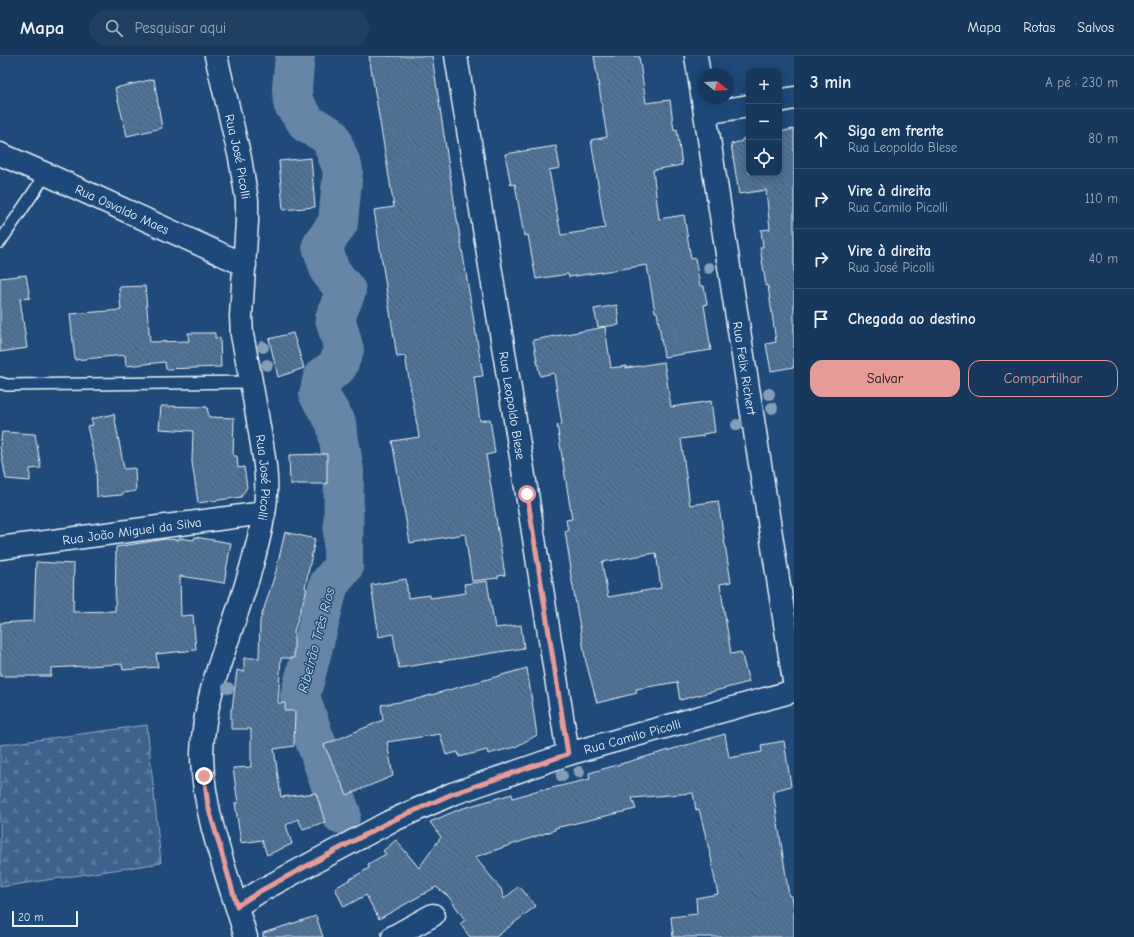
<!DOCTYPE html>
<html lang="pt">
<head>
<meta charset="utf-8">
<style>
	:root { --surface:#17385c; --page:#203f62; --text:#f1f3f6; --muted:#9eacbb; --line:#365272; --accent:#e69b98 }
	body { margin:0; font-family:"Comic Neue",sans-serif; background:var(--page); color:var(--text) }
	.controls { position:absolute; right:12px; top:12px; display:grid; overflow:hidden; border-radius:8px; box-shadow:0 2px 10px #0003 }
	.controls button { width:36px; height:36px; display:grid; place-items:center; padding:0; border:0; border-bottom:1px solid var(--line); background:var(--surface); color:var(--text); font:20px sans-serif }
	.compass { position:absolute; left:698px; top:12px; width:36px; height:36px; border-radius:50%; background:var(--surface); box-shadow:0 2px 10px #0003; rotate:108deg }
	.scale { position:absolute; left:12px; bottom:10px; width:66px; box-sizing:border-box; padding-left:4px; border:2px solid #e8f1f8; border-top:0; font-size:11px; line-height:14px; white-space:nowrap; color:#e8f1f8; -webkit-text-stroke:3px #1f4a7a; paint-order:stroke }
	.stop { position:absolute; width:12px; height:12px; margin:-9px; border:3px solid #e69b98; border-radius:50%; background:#fff }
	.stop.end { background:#e69b98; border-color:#fff; box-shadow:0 1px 4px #0008 }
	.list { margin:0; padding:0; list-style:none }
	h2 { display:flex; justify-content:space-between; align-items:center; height:52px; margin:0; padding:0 16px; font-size:17px }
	h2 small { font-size:13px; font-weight:400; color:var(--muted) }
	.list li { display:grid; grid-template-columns:26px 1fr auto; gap:12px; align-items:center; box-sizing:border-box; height:60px; padding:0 16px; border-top:1px solid var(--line) }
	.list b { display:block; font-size:15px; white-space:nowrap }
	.list p { margin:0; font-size:13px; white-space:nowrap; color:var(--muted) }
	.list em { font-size:13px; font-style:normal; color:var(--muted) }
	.actions { display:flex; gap:8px; padding:12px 16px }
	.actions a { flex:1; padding:9px 0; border:1px solid var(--accent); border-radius:12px; text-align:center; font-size:14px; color:var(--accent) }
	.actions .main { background:var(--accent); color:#111 }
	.icon { flex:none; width:22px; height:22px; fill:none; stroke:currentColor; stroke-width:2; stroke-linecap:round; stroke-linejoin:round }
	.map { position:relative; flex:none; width:794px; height:881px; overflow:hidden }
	header { display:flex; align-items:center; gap:24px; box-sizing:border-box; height:56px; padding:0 20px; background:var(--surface); border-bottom:1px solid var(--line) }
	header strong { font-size:19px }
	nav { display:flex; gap:22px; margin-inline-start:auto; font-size:14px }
	.search { width:280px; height:36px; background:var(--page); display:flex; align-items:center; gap:10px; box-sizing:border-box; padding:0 14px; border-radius:22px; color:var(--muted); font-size:15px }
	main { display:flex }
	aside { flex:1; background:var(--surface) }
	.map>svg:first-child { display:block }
</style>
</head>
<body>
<header>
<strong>Mapa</strong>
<div class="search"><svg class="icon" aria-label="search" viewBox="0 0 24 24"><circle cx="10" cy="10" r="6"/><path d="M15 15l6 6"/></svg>Pesquisar aqui</div>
<nav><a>Mapa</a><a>Rotas</a><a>Salvos</a></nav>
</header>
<main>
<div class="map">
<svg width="794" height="881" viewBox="0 0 794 881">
	<defs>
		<pattern id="forest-firs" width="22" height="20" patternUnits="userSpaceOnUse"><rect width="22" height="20" fill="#3c628c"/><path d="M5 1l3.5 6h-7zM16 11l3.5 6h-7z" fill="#58799d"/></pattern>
		<pattern id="building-back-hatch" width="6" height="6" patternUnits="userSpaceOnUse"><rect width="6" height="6" fill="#517399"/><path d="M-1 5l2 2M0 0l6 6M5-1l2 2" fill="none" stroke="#4c5e72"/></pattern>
	</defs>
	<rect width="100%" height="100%" fill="#1f4a7a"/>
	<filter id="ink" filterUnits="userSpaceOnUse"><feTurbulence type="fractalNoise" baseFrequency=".025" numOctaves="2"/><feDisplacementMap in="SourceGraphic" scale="8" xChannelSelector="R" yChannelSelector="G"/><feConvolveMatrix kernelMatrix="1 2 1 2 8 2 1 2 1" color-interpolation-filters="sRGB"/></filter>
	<g filter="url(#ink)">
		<path fill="url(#forest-firs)" stroke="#92aac2" d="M147 669 161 807 0 831V689Z"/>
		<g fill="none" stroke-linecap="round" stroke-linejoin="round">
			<path stroke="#6685a7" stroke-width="40" d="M295 0 292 32 293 47 308 68 330 80 343 114 338 167 322 190 330 215 346 235 335 262 344 294 337 311 323 321 319 339 336 367 344 414 343 511 329 528 300 641 341 758"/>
		</g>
		<path fill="url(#building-back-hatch)" stroke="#e8f1f8" fill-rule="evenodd" d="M369 0H432L455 151 483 320 474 321 480 365 490 363 495 397 486 399 505 519 498 520V522L472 525 465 478 410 487 392 385 419 381 405 300 397 301 374 154 394 151Z
			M594 0H639L646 47 670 44 674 74 677 73 682 109 653 114 659 163 684 159 691 203 695 202 700 230H704L707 248 704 249 711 294 664 301 657 256H655L647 209 569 221 568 218 536 223 528 179 524 180 515 128 511 129 505 98 556 90 560 112 549 114 561 179 605 172 591 84 607 81Z
			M154 23 162 72 127 80 115 32Z
			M794 73V311L771 315 766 288 776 286 768 230H766L760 191H763L761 174 770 173 766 134 739 138 731 88 742 85V83L749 82V117H779V76Z
			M311 102 315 151 283 154 279 105Z
			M26 219 30 242 20 243 27 292 0 296V222Z
			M145 230 150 286 189 285 188 277H215V282H220L221 311 166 313 165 306 126 310 125 299 75 304 70 258 121 254 119 231Z
			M617 249 619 269 598 271 594 253Z
			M605 271 611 312 626 310V312L664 306 671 351 711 345 715 376 703 378V380L681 383 690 449 718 445 731 526 720 528 731 598 741 596 749 626 680 644 677 626 636 633 637 637 597 647 586 606 570 514 571 513 565 475H568L566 464 572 463 557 369 562 368 554 317 540 320 533 284ZM656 497 661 532 608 541 602 506Z
			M293 277 304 312 278 321 269 283Z
			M161 350 207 351 209 361 234 362 233 400H237L238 412 244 411 247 431 241 441 198 447 192 406 193 375 159 373Z
			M114 358 124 413 135 412 136 435 123 437 122 439 97 441 96 409 87 370 93 369 91 363Z
			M2 376 35 378 41 412 30 413V425L6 423 0 390Z
			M327 398V428H290L289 399Z
			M285 476 315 483 305 532 307 533 294 576V602H281L278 647H285V655H295L294 690 274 693 281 741 316 737 325 766 303 773 298 763 286 769 292 788 267 799 262 784 241 787 235 747H238L233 712 251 711V673H231V653H232L237 614 244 616V602H259L260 565 276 515Z
			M195 481 231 487 224 527 180 520 181 560 193 559 196 594 156 598 158 611 123 614 122 608 51 612V620H0V567L34 565 36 506 74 508 73 556 115 555 116 491 166 483 179 484V482L194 484Z
			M406 523 408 542 430 539V542L466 537 464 528 487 525 495 572 521 569 524 592 399 612 393 578 379 581 371 529Z
			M527 612 537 679 515 691 488 698 487 694 459 701 458 696 446 699 440 678 387 686 393 720 347 739 324 689 383 664 381 649 417 643Z
			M725 678 729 702 762 696 761 689 784 685 791 730 773 735 789 840H792L794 853V881H673L671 861 697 858 696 842 718 838 712 810H713L699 753 696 754 693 737 632 742 636 753 555 772V774L475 801 501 833 504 843 519 830 536 850 496 881H470L460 868 465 864 449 841 436 831 379 863 366 839 344 851 335 832 369 812 368 808 386 798 383 795 396 784 419 812 441 781 430 766 460 753 512 738 513 742 542 733 543 734 590 723 589 717Z
			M316 860 323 881H263V877Z"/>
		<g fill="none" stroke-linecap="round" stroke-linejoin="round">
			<g stroke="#e8f1f8" stroke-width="14">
				<path id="lane" d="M0 186 46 118
					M0 327 7 329 251 326"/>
			</g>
			<g stroke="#e8f1f8" stroke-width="25">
				<g id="street">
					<path id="s1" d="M456 0 527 438 568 698"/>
					<path id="s2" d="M696 0 794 625"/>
					<path d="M779 45 794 42"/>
					<path d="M705 57 749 50"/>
					<path id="s3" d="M0 98 46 118 245 209"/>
					<path id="s4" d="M0 492 264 457"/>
					<path id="s5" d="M237 850 262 834 389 766 452 738 568 698 794 635"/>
					<path d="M393 881 433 859"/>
				</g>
			</g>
			<g stroke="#e8f1f8" stroke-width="25">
				<g id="secondary">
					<path id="s6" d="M216 0 240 102 247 144V165L241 260 242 279C248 308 253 336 258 365 263 395 270 426 264 457 257 497 244 536 231 574 217 614 203 655 202 697 202 758 229 823 246 881"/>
				</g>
			</g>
			<use href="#lane" stroke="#1f4a7a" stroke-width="11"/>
			<use href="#street" stroke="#1f4a7a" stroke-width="22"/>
			<use href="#secondary" stroke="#1f4a7a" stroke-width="22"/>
		</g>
		<g fill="#849eb9">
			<circle cx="709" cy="212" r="6"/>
			<circle cx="263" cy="291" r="6"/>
			<circle cx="267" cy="309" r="6"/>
			<circle cx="769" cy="338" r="6"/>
			<circle cx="772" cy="352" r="6"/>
			<circle cx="737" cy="369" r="6"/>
			<circle cx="228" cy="632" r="6"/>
			<circle cx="579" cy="716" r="6"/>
			<circle cx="562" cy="720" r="6"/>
		</g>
	</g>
	<g fill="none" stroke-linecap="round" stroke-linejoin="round" filter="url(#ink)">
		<path stroke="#e69b98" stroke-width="5" d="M204 720 208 750 237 850 262 834 389 766 452 738 568 698 527 438"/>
	</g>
	<g text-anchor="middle" stroke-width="3" stroke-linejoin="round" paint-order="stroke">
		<g font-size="13" fill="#e8f1f8" stroke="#1f4a7a">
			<text dy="5" stroke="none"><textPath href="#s6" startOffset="103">Rua José Picolli</textPath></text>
			<text dy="5" stroke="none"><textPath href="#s3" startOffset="134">Rua Osvaldo Maes</textPath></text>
			<text dy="5" stroke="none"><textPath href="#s2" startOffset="316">Rua Felix Richert</textPath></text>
			<text dy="5" stroke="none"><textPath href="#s1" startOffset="354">Rua Leopoldo Blese</textPath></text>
			<text dy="5" stroke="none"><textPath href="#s6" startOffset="427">Rua José Picolli</textPath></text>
			<text dy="5" stroke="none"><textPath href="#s4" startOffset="133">Rua João Miguel da Silva</textPath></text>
			<text dy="5" stroke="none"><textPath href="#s5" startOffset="432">Rua Camilo Picolli</textPath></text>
		</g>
		<g font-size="14" font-style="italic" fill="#d4e1ec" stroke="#1f4a7a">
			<text transform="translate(316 584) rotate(-75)" y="5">Ribeirão Três Rios</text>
		</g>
	</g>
</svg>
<div class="controls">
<button>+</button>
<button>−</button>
<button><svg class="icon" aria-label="locate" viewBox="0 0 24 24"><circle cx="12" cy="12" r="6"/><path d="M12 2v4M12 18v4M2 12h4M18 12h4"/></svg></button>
</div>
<svg class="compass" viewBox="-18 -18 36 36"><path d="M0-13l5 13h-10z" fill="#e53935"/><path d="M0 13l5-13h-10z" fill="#9eacbb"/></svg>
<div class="scale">20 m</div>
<div class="stop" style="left:527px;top:438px"></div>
<div class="stop end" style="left:204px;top:720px"></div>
</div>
<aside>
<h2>3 min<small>A pé · 230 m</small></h2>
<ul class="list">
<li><svg class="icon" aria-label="ahead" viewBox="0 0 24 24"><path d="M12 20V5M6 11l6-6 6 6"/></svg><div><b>Siga em frente</b><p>Rua Leopoldo Blese</p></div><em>80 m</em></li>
<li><svg class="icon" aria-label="right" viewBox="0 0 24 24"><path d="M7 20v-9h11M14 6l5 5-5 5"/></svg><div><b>Vire à direita</b><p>Rua Camilo Picolli</p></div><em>110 m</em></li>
<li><svg class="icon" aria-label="right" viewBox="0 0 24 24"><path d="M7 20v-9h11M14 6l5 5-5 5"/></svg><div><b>Vire à direita</b><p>Rua José Picolli</p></div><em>40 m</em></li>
<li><svg class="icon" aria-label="arrive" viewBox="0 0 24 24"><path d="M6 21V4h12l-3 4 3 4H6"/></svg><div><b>Chegada ao destino</b></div></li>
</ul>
<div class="actions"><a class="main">Salvar</a><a>Compartilhar</a></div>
</aside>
</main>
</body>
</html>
